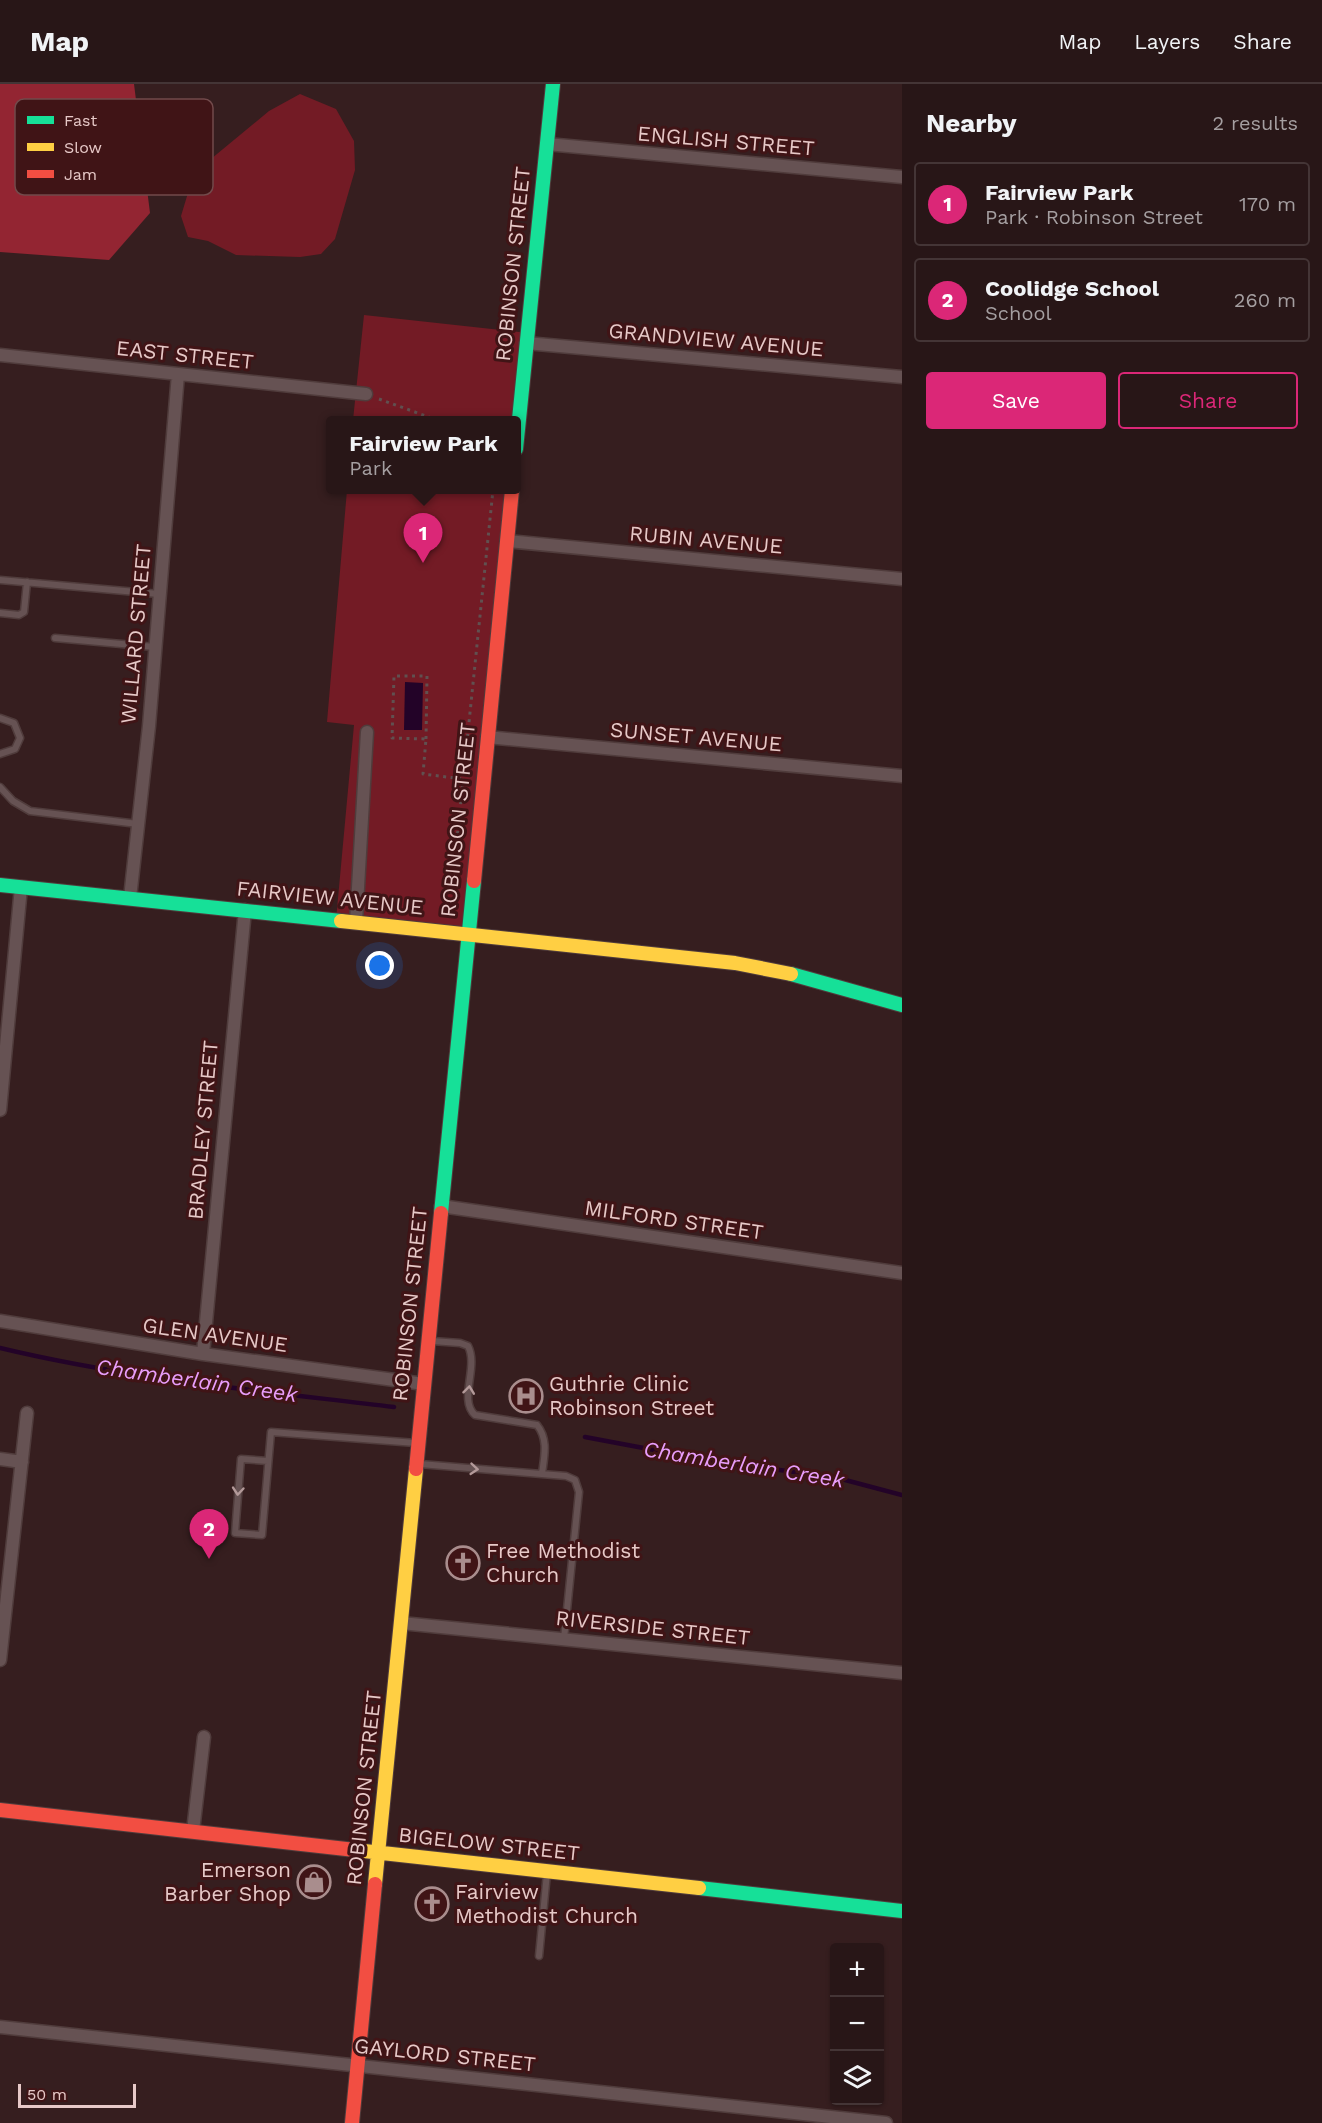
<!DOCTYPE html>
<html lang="en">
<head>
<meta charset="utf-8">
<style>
	:root { --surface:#281617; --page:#342324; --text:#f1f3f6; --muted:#a59fa1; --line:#443536; --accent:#db2777 }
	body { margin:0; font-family:"Work Sans",sans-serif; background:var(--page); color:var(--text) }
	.controls { position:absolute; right:18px; bottom:18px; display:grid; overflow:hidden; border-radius:6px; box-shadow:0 2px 4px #0004 }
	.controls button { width:54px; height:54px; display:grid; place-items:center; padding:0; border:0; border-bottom:2px solid var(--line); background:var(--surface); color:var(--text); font:30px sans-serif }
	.scale { position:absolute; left:18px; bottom:15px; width:118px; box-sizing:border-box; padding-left:6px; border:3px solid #e7c9c8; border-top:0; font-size:16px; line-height:21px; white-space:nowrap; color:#e7c9c8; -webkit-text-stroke:4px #401416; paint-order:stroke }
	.you { position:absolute; left:380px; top:882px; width:21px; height:21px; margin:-15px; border:4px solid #fff; border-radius:50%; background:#1a73e8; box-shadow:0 0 0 9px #1a73e833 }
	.badge { display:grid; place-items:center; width:39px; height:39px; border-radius:50%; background:var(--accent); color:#fff; font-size:20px; font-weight:700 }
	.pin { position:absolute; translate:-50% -50px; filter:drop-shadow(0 2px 3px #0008) }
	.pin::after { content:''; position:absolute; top:32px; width:21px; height:18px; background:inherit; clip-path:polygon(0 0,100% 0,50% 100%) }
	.popup { position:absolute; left:326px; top:332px; width:195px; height:78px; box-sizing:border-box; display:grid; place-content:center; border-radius:6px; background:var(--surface); filter:drop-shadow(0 2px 4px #0005); font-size:20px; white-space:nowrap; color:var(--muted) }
	.popup b { font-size:22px; color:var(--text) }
	.popup::after { content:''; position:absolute; left:50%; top:100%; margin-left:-12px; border:12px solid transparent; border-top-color:var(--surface) }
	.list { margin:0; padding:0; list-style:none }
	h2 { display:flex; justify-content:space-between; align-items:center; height:78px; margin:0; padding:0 24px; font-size:26px }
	h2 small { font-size:20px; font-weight:400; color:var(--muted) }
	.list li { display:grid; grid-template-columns:39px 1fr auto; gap:18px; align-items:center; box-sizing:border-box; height:84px; margin:0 12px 12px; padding:0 12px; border:2px solid var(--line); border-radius:6px }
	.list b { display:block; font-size:22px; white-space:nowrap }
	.list p { margin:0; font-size:20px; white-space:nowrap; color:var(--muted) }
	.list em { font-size:20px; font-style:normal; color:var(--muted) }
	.actions { display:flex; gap:12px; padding:18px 24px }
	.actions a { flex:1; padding:14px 0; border:2px solid var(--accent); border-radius:6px; text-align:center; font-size:21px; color:var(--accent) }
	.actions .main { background:var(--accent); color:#fff }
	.icon { flex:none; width:33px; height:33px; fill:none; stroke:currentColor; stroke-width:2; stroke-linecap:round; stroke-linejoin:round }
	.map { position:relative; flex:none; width:902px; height:2039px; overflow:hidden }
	header { display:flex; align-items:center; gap:36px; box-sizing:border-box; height:84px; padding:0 30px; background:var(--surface); border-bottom:2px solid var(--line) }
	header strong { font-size:28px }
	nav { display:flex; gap:33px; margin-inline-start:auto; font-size:21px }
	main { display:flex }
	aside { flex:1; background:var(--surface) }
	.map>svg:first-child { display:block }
</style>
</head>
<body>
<header>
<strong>Map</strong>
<nav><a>Map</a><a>Layers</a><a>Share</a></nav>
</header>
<main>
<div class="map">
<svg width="902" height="2039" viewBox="0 0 902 2039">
	<rect width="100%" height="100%" fill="#361e1f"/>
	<path fill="#731b25" d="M300 10 336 25 354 57 355 86 335 155 321 170 300 173 236 171 208 157 188 153 181 132 194 89 269 27Z
		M364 231 528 249 516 336H353Z
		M347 406H512L467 851 336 836 354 641 327 638Z"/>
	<path fill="#932532" d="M0 0H134L150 129 109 176 0 168Z"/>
	<path fill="#230328" d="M405 598 423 599 422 646H404Z"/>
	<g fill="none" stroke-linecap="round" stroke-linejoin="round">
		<path stroke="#230328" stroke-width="4.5" d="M0 1264C129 1295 262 1307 394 1323
			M585 1353 718 1378 834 1393 902 1411"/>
		<g stroke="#503c3c" stroke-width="9">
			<path id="lane" d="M0 496 159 510
				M0 529 19 531 24 528 27 498
				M55 554 155 563
				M0 634 14 639 20 654 15 665 0 670
				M0 703 13 717 30 727 138 740
				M432 1257 460 1259 468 1262C479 1283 458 1316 475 1331L537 1341C549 1356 544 1373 542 1390
				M268 1377 241 1375 235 1449 262 1451 271 1348 416 1359
				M420 1380 566 1392 575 1396 579 1408 564 1555
				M539 1872 547 1789"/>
		</g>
		<g stroke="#503c3c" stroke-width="15">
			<path id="street" d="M547 60 902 93
				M526 259 902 293
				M0 271 366 310
				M507 457 902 495
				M487 653 902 692
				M130 814 149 642 178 290
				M356 838 367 648
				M0 1026 21 803
				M441 1122 902 1189
				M0 1237 203 1270 424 1300
				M203 1270 245 826
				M0 1375 22 1378
				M401 1539 902 1589
				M0 1576 27 1329
				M193 1747 204 1653
				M0 1943 886 2039"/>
		</g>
		<g stroke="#503c3c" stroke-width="16">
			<path id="fast" d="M516 365 553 0
				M0 801 341 837
				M791 890 902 921
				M441 1129 474 797
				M699 1804 902 1827"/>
		</g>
		<g stroke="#503c3c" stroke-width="16">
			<path id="slow" d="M341 837 735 879 791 890
				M355 1766 699 1804
				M375 1800 416 1385"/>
		</g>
		<g stroke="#503c3c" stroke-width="16">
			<path id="jam" d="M474 797 512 406
				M416 1385 441 1129
				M0 1726 355 1766
				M352 2039 375 1800"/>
		</g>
		<path stroke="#615050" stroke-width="3" stroke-dasharray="3 4.5" stroke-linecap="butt" d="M379 315 437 336
			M426 655 427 592H394L392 654 426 655 423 690 463 695
			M449 832 493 406"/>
		<use href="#lane" stroke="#665253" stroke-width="6"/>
		<use href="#street" stroke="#665253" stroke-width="12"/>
		<use href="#fast" stroke="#16e098" stroke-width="14"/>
		<use href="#slow" stroke="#ffcf43" stroke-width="14"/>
		<use href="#jam" stroke="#f24e42" stroke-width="14"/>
	</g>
	<defs><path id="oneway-chevron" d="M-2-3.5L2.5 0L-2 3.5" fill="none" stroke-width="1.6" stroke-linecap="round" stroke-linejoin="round" transform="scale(1.5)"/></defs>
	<g stroke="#b39999">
		<use href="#oneway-chevron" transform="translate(469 1306) rotate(-83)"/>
		<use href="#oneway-chevron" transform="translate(474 1385) rotate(5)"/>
		<use href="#oneway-chevron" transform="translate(238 1407) rotate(95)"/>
	</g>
	<defs>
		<g id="hospital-ring" transform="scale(1.725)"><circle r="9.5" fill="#401416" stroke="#a98d8d" stroke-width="1.5"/><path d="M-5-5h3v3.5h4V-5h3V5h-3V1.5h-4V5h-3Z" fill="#a98d8d"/></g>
		<g id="church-ring" transform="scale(1.725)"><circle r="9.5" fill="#401416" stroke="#a98d8d" stroke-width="1.5"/><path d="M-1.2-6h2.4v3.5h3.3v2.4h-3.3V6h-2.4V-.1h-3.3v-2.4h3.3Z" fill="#a98d8d"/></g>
		<g id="shop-ring" transform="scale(1.725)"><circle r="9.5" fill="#401416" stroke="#a98d8d" stroke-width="1.5"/><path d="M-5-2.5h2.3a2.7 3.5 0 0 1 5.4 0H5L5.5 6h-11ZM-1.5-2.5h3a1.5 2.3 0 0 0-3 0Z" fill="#a98d8d"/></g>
	</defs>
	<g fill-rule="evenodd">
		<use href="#hospital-ring" x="526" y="1312"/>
		<use href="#church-ring" x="463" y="1479"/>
		<use href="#shop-ring" x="314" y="1798"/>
		<use href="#church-ring" x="432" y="1820"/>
	</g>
	<g text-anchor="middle" stroke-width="6" stroke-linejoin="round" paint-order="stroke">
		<g font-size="21" fill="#e7c9c8" stroke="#401416">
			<text transform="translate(726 57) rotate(5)" y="7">ENGLISH STREET</text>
			<text transform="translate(513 180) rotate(-84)" y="7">ROBINSON STREET</text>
			<text transform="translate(716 256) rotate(5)" y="7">GRANDVIEW AVENUE</text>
			<text transform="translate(185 271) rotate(6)" y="7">EAST STREET</text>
			<text transform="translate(706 456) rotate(5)" y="7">RUBIN AVENUE</text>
			<text transform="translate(136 550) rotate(-85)" y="7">WILLARD STREET</text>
			<text transform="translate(696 653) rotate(5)" y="7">SUNSET AVENUE</text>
			<text transform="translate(458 736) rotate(-84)" y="7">ROBINSON STREET</text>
			<text transform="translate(330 814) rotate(6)" y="7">FAIRVIEW AVENUE</text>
			<text transform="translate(203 1046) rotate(-85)" y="7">BRADLEY STREET</text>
			<text transform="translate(674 1136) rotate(8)" y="7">MILFORD STREET</text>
			<text transform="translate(410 1220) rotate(-84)" y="7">ROBINSON STREET</text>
			<text transform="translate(215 1251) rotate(8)" y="7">GLEN AVENUE</text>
			<text transform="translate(653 1544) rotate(6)" y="7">RIVERSIDE STREET</text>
			<text transform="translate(364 1704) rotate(-84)" y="7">ROBINSON STREET</text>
			<text transform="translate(489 1760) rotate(6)" y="7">BIGELOW STREET</text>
			<text transform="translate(445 1971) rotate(6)" y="7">GAYLORD STREET</text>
		</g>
		<g font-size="21" fill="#e7c9c8" stroke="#401416" text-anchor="start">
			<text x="549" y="1307">Guthrie Clinic<tspan x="549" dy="24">Robinson Street</tspan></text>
			<text x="486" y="1474">Free Methodist<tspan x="486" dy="24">Church</tspan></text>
			<text x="291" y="1793" text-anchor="end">Emerson<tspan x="291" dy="24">Barber Shop</tspan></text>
			<text x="455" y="1815">Fairview<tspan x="455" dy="24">Methodist Church</tspan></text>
		</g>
		<g font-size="22" font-style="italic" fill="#e89dfa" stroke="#401416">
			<text transform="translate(197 1296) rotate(8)" y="8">Chamberlain Creek</text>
			<text transform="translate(744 1380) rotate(9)" y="8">Chamberlain Creek</text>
		</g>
	</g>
	<rect x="15" y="15" width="198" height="96" rx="9" fill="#401416" stroke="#724a4b" stroke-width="1.5"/>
	<rect x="27" y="32" width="27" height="8" fill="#16e098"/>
	<rect x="27" y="59" width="27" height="8" fill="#ffcf43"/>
	<rect x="27" y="86" width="27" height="8" fill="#f24e42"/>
	<g font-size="16" fill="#e7c9c8">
		<text x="64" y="42">Fast</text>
		<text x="64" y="69">Slow</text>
		<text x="64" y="96">Jam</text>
	</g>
</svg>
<div class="controls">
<button>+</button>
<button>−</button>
<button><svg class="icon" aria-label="layers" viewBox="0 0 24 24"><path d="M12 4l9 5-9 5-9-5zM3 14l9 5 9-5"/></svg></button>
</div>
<div class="scale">50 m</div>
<div class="you"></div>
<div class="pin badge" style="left:423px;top:479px">1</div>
<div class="popup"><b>Fairview Park</b>Park</div>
<div class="pin badge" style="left:209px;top:1475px">2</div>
</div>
<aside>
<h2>Nearby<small>2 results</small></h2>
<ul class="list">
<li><span class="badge">1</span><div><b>Fairview Park</b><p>Park · Robinson Street</p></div><em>170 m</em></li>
<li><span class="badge">2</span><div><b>Coolidge School</b><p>School</p></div><em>260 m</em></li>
</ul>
<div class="actions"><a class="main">Save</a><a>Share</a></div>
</aside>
</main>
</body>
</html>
